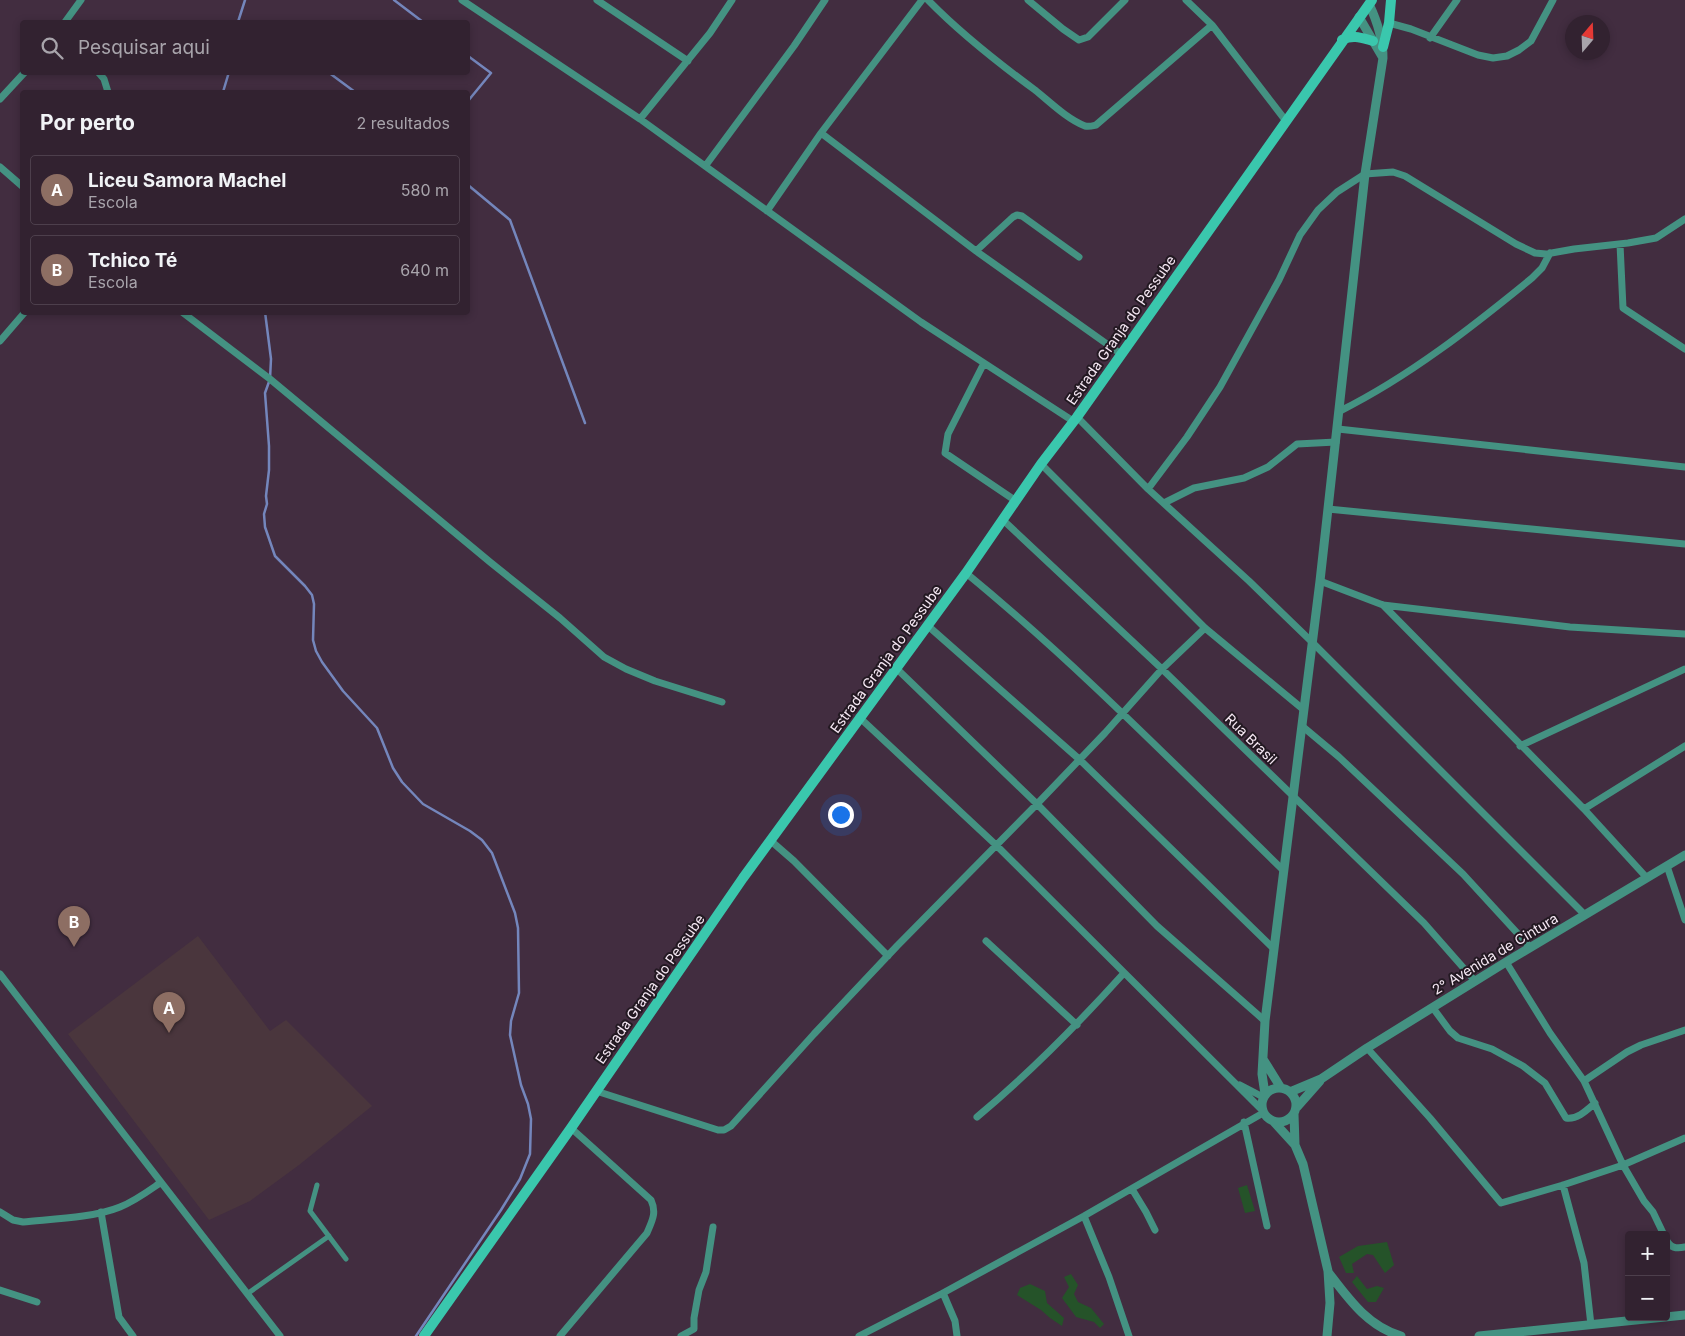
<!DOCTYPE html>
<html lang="pt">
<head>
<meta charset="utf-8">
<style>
	:root { --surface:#322230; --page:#3d2f3c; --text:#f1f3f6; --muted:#a8a4ab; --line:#4d3f4c; --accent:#8abfa5 }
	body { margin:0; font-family:Inter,sans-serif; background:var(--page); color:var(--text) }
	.controls { position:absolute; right:15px; bottom:15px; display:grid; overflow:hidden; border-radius:5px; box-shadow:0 2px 8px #0003 }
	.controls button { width:45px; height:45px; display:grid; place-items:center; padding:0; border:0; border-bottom:1px solid var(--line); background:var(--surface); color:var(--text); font:25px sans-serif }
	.compass { position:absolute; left:1565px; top:15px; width:45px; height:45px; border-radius:50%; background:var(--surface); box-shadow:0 2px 8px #0003; rotate:19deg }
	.you { position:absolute; left:840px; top:814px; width:18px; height:18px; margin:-12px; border:4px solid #fff; border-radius:50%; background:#1a73e8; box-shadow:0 0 0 8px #1a73e833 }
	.badge { display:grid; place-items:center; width:32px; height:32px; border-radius:50%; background:var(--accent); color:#fff; font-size:16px; font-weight:700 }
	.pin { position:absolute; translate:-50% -41px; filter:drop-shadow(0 1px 2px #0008) }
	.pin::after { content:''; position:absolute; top:26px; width:18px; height:15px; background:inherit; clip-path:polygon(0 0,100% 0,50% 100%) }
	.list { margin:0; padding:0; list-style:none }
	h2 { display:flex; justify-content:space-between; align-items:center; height:65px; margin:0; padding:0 20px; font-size:21px }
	h2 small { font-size:16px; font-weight:400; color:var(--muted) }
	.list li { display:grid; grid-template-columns:32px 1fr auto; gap:15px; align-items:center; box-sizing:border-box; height:70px; margin:0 10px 10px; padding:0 10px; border:1px solid var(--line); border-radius:5px }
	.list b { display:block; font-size:19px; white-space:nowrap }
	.list p { margin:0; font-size:16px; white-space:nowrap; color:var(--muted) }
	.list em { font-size:16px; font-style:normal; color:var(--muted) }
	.icon { flex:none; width:28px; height:28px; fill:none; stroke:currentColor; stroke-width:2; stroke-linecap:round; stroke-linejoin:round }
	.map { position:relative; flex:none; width:1685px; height:1336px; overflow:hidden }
	.search { position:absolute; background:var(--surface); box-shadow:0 2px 8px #0003; left:20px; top:20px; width:450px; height:55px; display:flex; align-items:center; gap:12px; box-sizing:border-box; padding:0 18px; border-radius:5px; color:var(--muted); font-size:19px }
	.panel { position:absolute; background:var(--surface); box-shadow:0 2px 8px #0003; left:20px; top:90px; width:450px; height:225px; border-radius:5px }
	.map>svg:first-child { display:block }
</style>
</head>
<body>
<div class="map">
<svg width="1685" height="1336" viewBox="0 0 1685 1336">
	<rect width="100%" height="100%" fill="#422d40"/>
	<path fill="#4a363d" d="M198 936 270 1031 286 1020 372 1106 299 1165 250 1201 209 1220 68 1034Z"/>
	<path fill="#255329" d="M1247 1185 1255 1211 1245 1213 1238 1188Z
		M1387 1242 1394 1265 1385 1273 1373 1255 1367 1254 1352 1264 1354 1273H1346L1339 1257 1358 1246Z
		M1071 1274 1078 1285 1074 1294 1078 1302 1091 1308 1104 1324 1100 1328 1094 1322 1076 1317 1062 1298 1069 1287 1064 1277Z
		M1357 1276 1367 1289 1377 1286 1384 1288 1376 1302H1368L1352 1282Z
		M1030 1284 1045 1291 1047 1303 1064 1318 1062 1326 1050 1318 1041 1310 1017 1295 1020 1288Z"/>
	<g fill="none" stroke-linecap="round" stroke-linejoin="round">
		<path stroke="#7486bc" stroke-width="2.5" d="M394 0 423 22
			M238 22 245 0
			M468 56 491 73 468 101
			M328 72 355 92
			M223 92 229 72
			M468 185 510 220 585 423
			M265 312 271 359 270 379 265 393 269 446V470L266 496 267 504 264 514 265 527 275 556 305 586 312 595 314 604 313 640 316 651 322 662 343 691 377 728 393 768 402 782 423 804 470 831 482 840 492 853 515 913 518 928 519 993 511 1021 510 1035 521 1085 528 1104 531 1119 530 1154 520 1179 501 1210 416 1336"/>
		<path stroke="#449282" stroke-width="5" d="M317 1185 310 1211 346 1259
			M247 1294 329 1236"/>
		<path stroke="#449282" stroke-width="7" d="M462 0 640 119 921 322 1073 421
			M597 0 688 61
			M928 0C961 34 997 62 1035 90 1050 102 1067 119 1085 126 1089 127 1092 126 1096 125L1212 25
			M1028 0 1063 29 1079 40 1088 37 1125 0
			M1186 0 1212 25 1286 121
			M65 22 81 0
			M1389 23 1411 29 1478 55 1493 58 1507 56 1519 50 1531 41 1553 0
			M1430 38 1457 0
			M98 72 104 79 108 92
			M0 99 25 72
			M640 119 710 33 732 0
			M821 133 922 0
			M706 165 794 46 825 0
			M0 167 22 186
			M767 211 821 133 976 251 1121 354
			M1620 244 1623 308 1685 349
			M976 251 1013 217 1017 215 1022 216 1079 257
			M182 312 270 379 490 562 560 618 604 657 626 669 655 681 722 702
			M0 341 25 312
			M984 363 948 434 945 453 1016 501
			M1340 411C1410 376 1472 327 1532 278L1542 268 1550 253
			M1077 417 1148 489 1249 581 1312 642 1585 915
			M1338 429 1685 467
			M1041 464 1205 628 1304 710
			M1148 489 1187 437 1220 387 1279 280 1300 235 1318 210 1337 192 1365 174 1393 172 1405 176 1516 244 1535 253 1546 254 1574 249 1628 243 1656 238 1685 219
			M1164 503 1194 488 1244 478 1268 467 1297 444 1336 442
			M1328 509 1685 544
			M1003 520 1162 669 1424 923 1475 981
			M966 573C1078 665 1180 770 1284 871
			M1320 581 1383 605 1570 627 1685 634
			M1383 605 1584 809 1647 878
			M927 625 1079 759 1274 949
			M896 668 1037 804 1157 926 1265 1021
			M859 717 996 845 1262 1110
			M1302 726 1339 757 1463 874 1530 947
			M1520 746 1685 669
			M1584 809 1685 746
			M771 841 794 861 888 956
			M1667 866 1685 920
			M986 941 1077 1025
			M1506 962 1550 1033 1584 1081 1623 1165 1644 1201 1653 1212 1664 1235
			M0 974 280 1336
			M1433 1008 1450 1031 1458 1038 1492 1049 1523 1066 1545 1083 1566 1118C1577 1120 1587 1110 1595 1103
			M1367 1048 1430 1118 1501 1203 1563 1185 1623 1165 1685 1138
			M1584 1081 1627 1052 1641 1045 1685 1030
			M1240 1085 1263 1097
			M596 1091 718 1130H724L731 1126 814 1034 897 946 1037 804 1105 733 1162 669 1205 628
			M977 1117C1031 1072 1077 1025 1124 973
			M1244 1122 1267 1226
			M1563 1185 1584 1263 1591 1325
			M1132 1189 1146 1212 1155 1230
			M0 1212 13 1220 23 1222C52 1219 93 1218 120 1207 135 1201 147 1192 160 1183
			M101 1212 119 1317 133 1336
			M1084 1216 1109 1277 1129 1336
			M1666 1239C1670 1248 1676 1249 1685 1247
			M0 1290 37 1302
			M943 1293 955 1321 957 1336
			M560 1336 647 1233C652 1221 657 1213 651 1200L571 1128
			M681 1336 694 1329V1318L699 1290 706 1272 713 1227
			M859 1336 943 1293 1084 1216 1263 1113"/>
		<path stroke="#449282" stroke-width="9" d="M1359 17 1383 58
			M1263 1059 1281 1088
			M1262 1105a17 17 0 1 1 34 0a17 17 0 1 1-34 0Z
			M1290 1092 1321 1079 1367 1048 1506 962 1685 855
			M1265 1094 1262 1074 1265 1021 1320 581 1365 174 1383 58C1383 39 1377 21 1369 4
			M1297 1107 1320 1081
			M1294 1114 1295 1145
			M1274 1122 1295 1145 1303 1164 1328 1271 1330 1303 1327 1336
			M1328 1272C1348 1298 1367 1326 1401 1336
			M1479 1336 1685 1315"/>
		<path stroke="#3ac7ad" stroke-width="10" d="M1342 40C1353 34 1362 38 1373 41
			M1383 47 1389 23 1391 0
			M424 1336 571 1128 743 878 966 573 1041 464 1077 417 1372 0"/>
	</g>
	<g text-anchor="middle" stroke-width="4" stroke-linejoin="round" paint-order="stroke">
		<g font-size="14" fill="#f6e8f4" stroke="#231922">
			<text transform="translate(1121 330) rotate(-55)" y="5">Estrada Granja do Pessube</text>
			<text transform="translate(886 659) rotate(-54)" y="5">Estrada Granja do Pessube</text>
			<text transform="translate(1251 739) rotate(44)" y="5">Rua Brasil</text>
			<text transform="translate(1495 954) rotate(-31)" y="5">2° Avenida de Cintura</text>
			<text transform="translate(650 989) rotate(-55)" y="5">Estrada Granja do Pessube</text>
		</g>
	</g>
</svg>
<div class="controls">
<button>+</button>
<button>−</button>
</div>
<svg class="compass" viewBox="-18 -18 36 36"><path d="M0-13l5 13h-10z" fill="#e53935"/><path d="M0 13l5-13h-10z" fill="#a8a4ab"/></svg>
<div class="you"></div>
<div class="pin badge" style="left:169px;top:1033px;background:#8d6e63">A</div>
<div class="pin badge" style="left:74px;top:947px;background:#8d6e63">B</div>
<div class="search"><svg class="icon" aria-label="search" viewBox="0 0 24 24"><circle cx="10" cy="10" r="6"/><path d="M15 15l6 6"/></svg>Pesquisar aqui</div>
<section class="panel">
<h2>Por perto<small>2 resultados</small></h2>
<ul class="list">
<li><span class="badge" style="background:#8d6e63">A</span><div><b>Liceu Samora Machel</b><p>Escola</p></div><em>580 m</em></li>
<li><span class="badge" style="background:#8d6e63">B</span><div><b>Tchico Té</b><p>Escola</p></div><em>640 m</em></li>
</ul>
</section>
</div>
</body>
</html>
